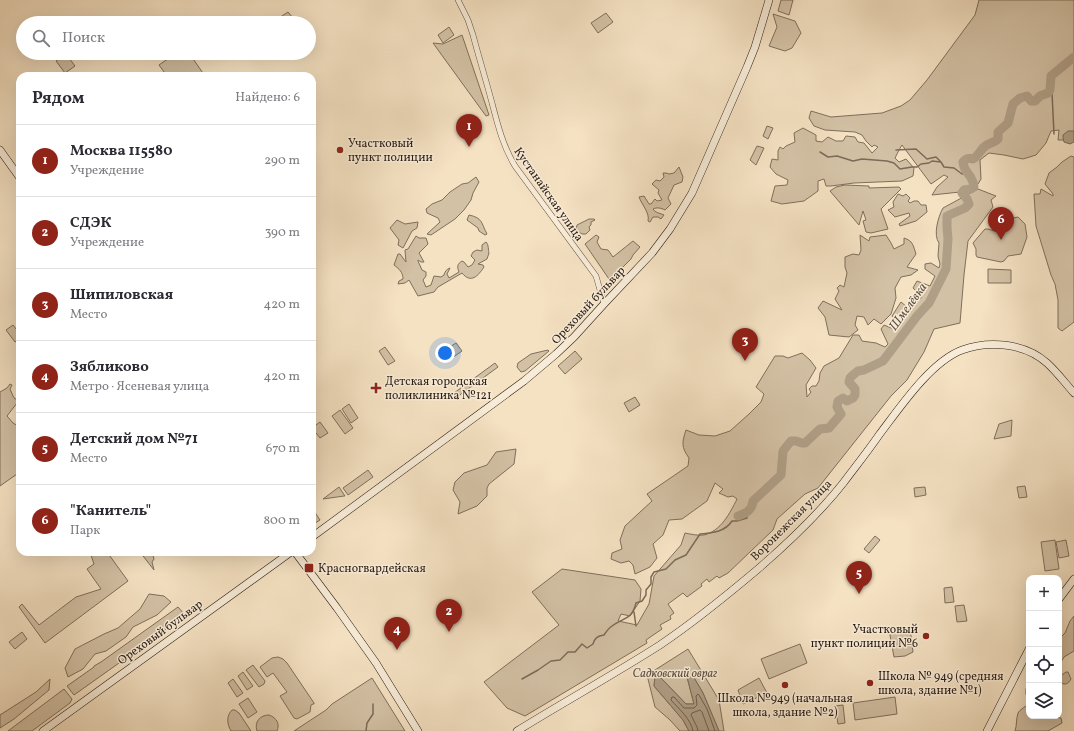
<!DOCTYPE html>
<html lang="ru">
<head>
<meta charset="utf-8">
<style>
	:root { --surface:#fff; --page:#f7f7f7; --text:#2b2b33; --muted:#7c7c81; --line:#e1e1e2; --accent:#8f2418 }
	body { margin:0; font-family:Vollkorn,serif; background:var(--page); color:var(--text) }
	.controls { position:absolute; right:12px; bottom:12px; display:grid; overflow:hidden; border-radius:8px; box-shadow:0 4px 16px #0002 }
	.controls button { width:36px; height:36px; display:grid; place-items:center; padding:0; border:0; border-bottom:1px solid var(--line); background:var(--surface); color:var(--text); font:20px sans-serif }
	.you { position:absolute; left:445px; top:353px; width:14px; height:14px; margin:-10px; border:3px solid #fff; border-radius:50%; background:#1a73e8; box-shadow:0 0 0 6px #1a73e833 }
	.badge { display:grid; place-items:center; width:26px; height:26px; border-radius:50%; background:var(--accent); color:#fff; font-size:13px; font-weight:700 }
	.pin { position:absolute; translate:-50% -33px; filter:drop-shadow(0 1px 2px #0008) }
	.pin::after { content:''; position:absolute; top:21px; width:14px; height:12px; background:inherit; clip-path:polygon(0 0,100% 0,50% 100%) }
	.list { margin:0; padding:0; list-style:none }
	h2 { display:flex; justify-content:space-between; align-items:center; height:52px; margin:0; padding:0 16px; font-size:17px }
	h2 small { font-size:13px; font-weight:400; color:var(--muted) }
	.list li { display:grid; grid-template-columns:26px 1fr auto; gap:12px; align-items:center; box-sizing:border-box; height:72px; padding:0 16px; border-top:1px solid var(--line) }
	.list b { display:block; font-size:15px; white-space:nowrap }
	.list p { margin:0; font-size:13px; white-space:nowrap; color:var(--muted) }
	.list em { font-size:13px; font-style:normal; color:var(--muted) }
	.icon { flex:none; width:22px; height:22px; fill:none; stroke:currentColor; stroke-width:2; stroke-linecap:round; stroke-linejoin:round }
	.map { position:relative; flex:none; width:1074px; height:731px; overflow:hidden }
	.search { position:absolute; background:var(--surface); box-shadow:0 4px 16px #0002; left:16px; top:16px; width:300px; height:44px; display:flex; align-items:center; gap:10px; box-sizing:border-box; padding:0 14px; border-radius:22px; color:var(--muted); font-size:15px }
	.panel { position:absolute; background:var(--surface); box-shadow:0 4px 16px #0002; left:16px; top:72px; width:300px; height:484px; border-radius:12px }
	.map>svg:first-child { display:block }
</style>
</head>
<body>
<div class="map">
<svg width="1074" height="731" viewBox="0 0 1074 731">
	<rect width="100%" height="100%" fill="#f5e2c3"/>
	<filter id="stains"><feTurbulence type="fractalNoise" baseFrequency=".005" numOctaves="4"/><feColorMatrix values="0 0 0 0 .2 0 0 0 0 .09 0 0 0 0 .02 0 0 0 .5 -.17"/></filter>
	<radialGradient id="worn" r=".72"><stop offset=".6" stop-color="#630" stop-opacity="0"/><stop offset="1" stop-color="#630" stop-opacity=".3"/></radialGradient>
	<path fill="#d3c1a5" stroke="#7f6f5c" d="M781 0H793L789 15 778 11Z
		M979 0H1074V137L1071 140H1058L1059 130 1051 131 1046 143 1036 155 1023 159 1004 155 989 153 980 160 981 179 978 184 960 192 932 195 937 187 948 177 944 175 931 184 902 145 899 150 895 158 899 162 906 159 914 168 913 176 902 181 854 183 831 186H826L824 179 818 181V191L804 201 782 204 771 201 775 186 787 185 788 180 776 174 770 167 772 159 778 160V151L780 147 783 149 786 146 795 142 794 133 803 128 816 135V141L822 142 828 137 836 141H843L846 136 855 137 858 142 864 143 872 153 878 147 874 145 872 147 866 141 862 135 855 132 825 130 814 126 809 118 811 111 831 117 882 113 901 106 910 100 927 80 975 15Z
		M288 12 293 18 286 23H282L279 18Z
		M606 13 613 22 598 33 591 23Z
		M773 14 795 21 801 33 792 48 785 51 769 46 777 27Z
		M449 27 454 35 443 43 438 35Z
		M462 35 489 115 486 116 433 43 443 44Z
		M176 53H189L205 76H167L159 65Z
		M66 54 75 66 65 73 56 61Z
		M767 126 773 128 768 139 763 136Z
		M757 146 764 148 756 165 750 160Z
		M1071 156 1074 157V322L1062 331 1058 328V300L1055 284 1051 275 1036 226 1034 194H1040L1041 189 1053 196V194L1045 184 1049 173 1057 167 1062 162Z
		M679 167 683 177 682 182 674 185 668 198 671 204 665 210C661 208 657 207 653 209 655 213 660 213 664 215L661 219 658 217H653L650 222 648 221C650 213 642 205 639 197L644 196 649 204H651L655 199 657 201 662 200 658 193 659 190 652 184 656 180 660 181 664 177 663 173H666L669 174 674 173Z
		M476 177 479 182 473 193 471 200 464 210 455 219 431 235 427 234 440 222 438 218 427 213 426 209 432 204 442 200 450 192 462 184 468 183Z
		M845 185 869 186V188L899 187 901 189 881 209 888 229 871 233 866 232 863 221 866 220 863 211 859 225 830 191 836 187Z
		M978 189 996 196 991 200 993 207 968 241 964 275 960 323 934 329 924 352 907 380 891 396 818 488 805 494 777 519 773 530 728 573 719 578 717 576 709 582 707 579 701 584 702 586 687 597 683 593 668 604 674 613 670 616 671 619 660 625 662 629 646 640 647 643 525 716 507 708 484 682 559 625 532 592 562 569 635 580 641 589 640 601 630 616 621 614 618 621 637 625 649 604 654 576 681 545 685 533C690 534 699 536 704 535 721 531 730 513 737 499L733 496 728 497 719 493 723 489 715 483 707 501 682 519 669 520 663 535 653 544 657 558 650 567 635 574 633 565 629 561 621 563 611 559 612 553 622 549 620 540 625 526 652 501 647 494 688 466 689 458C681 447 682 442 686 430L699 435 715 436 730 431 749 414 761 402 764 394 756 387 775 356H783L788 358 802 353 810 360 816 368 806 385 807 397 811 392 809 389 812 386H816L819 381 820 373 824 366 839 358 853 335H859L862 341 876 343 885 347 888 344 881 329 884 325 896 330 898 324 892 316 901 302 907 307 922 297 913 288 917 281 930 286 935 276 925 269V264L931 263 939 268 940 264 938 256 939 243C933 235 938 217 943 208Z
		M898 194 903 196 906 194 910 198 908 201 910 203 914 201H918L921 205H926L927 212 916 221 900 226 899 224 910 216 909 213 895 217 888 210 894 207 893 202Z
		M469 215C483 218 481 223 487 234L485 235 479 231 478 228 467 220Z
		M1018 217 1025 224 1027 237 1021 254 1008 256 1004 261 1001 262 977 257 976 255V249L973 243 985 229H988L998 232C1005 223 1006 219 1018 217Z
		M589 219H594L595 220 591 222V225L589 227 590 230 586 234H582L576 230 577 225Z
		M397 220 405 224 418 222 417 228 412 231 403 248 398 245 399 240 390 228Z
		M596 235 599 237 597 242 601 249 608 250 613 257 633 241 640 247 633 255 631 259 611 279H609L585 244Z
		M860 235 869 241 870 237 886 235 891 243 894 249 904 244V238C913 241 913 245 916 254L907 267 918 270 911 275 901 277 895 288 896 298 891 314 881 324 874 319 868 325 864 317 857 316 855 325 858 330 849 337 829 335 825 317 818 308 823 301 842 310 835 299 839 291 837 288 840 285 844 287 847 273 845 267V257L853 254 859 255 861 250Z
		M416 236 419 238H426L428 244 419 253 424 262H421L418 260V261L422 270 426 272V276L423 280 426 287 431 285 434 276 441 277 444 275C445 271 447 269 450 268L447 274 449 278 459 272C457 267 457 264 462 261L464 262 468 267 472 265 475 260 471 256 473 252 477 250 482 251V245L486 242C489 245 488 250 489 253L487 259 478 264 483 265 484 267C478 276 471 284 462 273L438 287 434 292 418 296 409 280 405 283 398 284 399 281 403 279C403 272 399 269 394 265L398 254H400L406 262 405 250 408 249Z
		M988 269 1011 270V283H988Z
		M13 325 20 334V339L15 342 6 330Z
		M456 343 462 351 448 361 442 352Z
		M385 347 395 361 388 365 379 351Z
		M548 350 549 351 525 371 521 372 517 367 518 363 531 354Z
		M575 351 582 359 565 374 558 366Z
		M495 363 498 367 457 397 454 393Z
		M10 384 12 385 10 389 13 396 15 399H20V403H17L7 416 13 423 20 427V469L17 474 0 486V392L7 388Z
		M635 397 640 405 629 412 624 403Z
		M349 404 358 418 351 423 342 409Z
		M340 410 353 428 345 434 332 416Z
		M1012 420 1011 436 994 439 999 424Z
		M320 422 328 433 320 438 312 428Z
		M516 449 514 464 489 484 487 488V496L477 506 458 514 460 502 453 490 455 482 464 473 487 465 496 452Z
		M368 470 373 477 348 495 343 488Z
		M1025 486 1027 497 1019 498 1017 487Z
		M339 487 345 496H344L323 499Z
		M925 487 926 495 915 497 914 488Z
		M312 508 320 520 312 525Z
		M875 536 880 540 869 553 864 549Z
		M1055 540 1059 569 1045 571 1041 542Z
		M1066 540 1069 556 1059 558 1056 542Z
		M90 552H107L128 581 45 643 19 607 22 604 39 625 76 597 101 589 87 569 94 564Z
		M140 552H152L154 559 152 562 154 570Z
		M952 587 954 602 945 603 944 588Z
		M149 594 164 596 171 602 157 615 133 627 126 637 106 651 95 654 83 669 68 677 65 668 75 649 104 634 118 628 140 609Z
		M964 605 967 621 957 622 955 606Z
		M178 607 185 615 151 640 149 643 143 646 74 695 67 686 94 667V666L101 662Z
		M1074 616V651L1064 657 1059 665V639L1065 633 1070 621Z
		M910 628 913 652 905 656 894 657 889 630Z
		M22 632 27 639 15 649 9 642Z
		M800 644 807 663 769 679 761 659Z
		M688 649 719 700 724 731H719L703 693 693 676 687 677 694 704H686L661 678H655L654 686 683 720 689 731H680L670 720 655 707 647 675Z
		M278 657 283 659 287 663 314 703V704H313L311 705 310 712 297 719 294 718 280 696 287 692 273 673 267 677 260 667 272 658Z
		M253 665 265 681 264 684 259 687 246 670Z
		M243 672 253 686 247 690 238 676Z
		M1066 672H1068L1071 679C1068 684 1066 685 1060 683L1059 677Z
		M372 678 405 731H294L326 710 332 704Z
		M759 678 767 693 743 704 738 690Z
		M50 679 49 690 14 719 0 728V715L36 692Z
		M233 679 243 693 237 697 228 683Z
		M1027 687H1029V716H1056V717L1061 718 1062 723 1048 731H1015C1017 725 1016 719 1018 713 1020 709 1026 707 1029 703L1026 694V689Z
		M64 689 72 699 70 703 32 731H8Z
		M895 697 897 714 855 720 853 703Z
		M248 698 257 712 248 718 239 704Z
		M843 705 845 723 838 724 835 706Z
		M232 710H235L239 713 251 731H231C227 724 226 716 232 710Z
		M269 715C277 718 280 724 277 731H257C254 722 260 715 269 715Z"/>
	<path fill="#b09f87" stroke="#7b6b59" d="M1068 131H1074V142L1070 144 1064 142 1063 138V135Z
		M693 676 703 693 719 731H689L683 720 654 686 655 677 661 678 686 704H694L687 677Z"/>
	<g fill="none" stroke-linecap="round" stroke-linejoin="round">
		<path stroke="#6e5e4d" stroke-width="1" d="M693 731C691 719 679 709 671 700L672 697H674L684 708H694L697 705 696 696 698 694 699 695 707 709 715 731
			M698 731 697 727 691 715 692 713 700 710 702 712 709 731"/>
		<path stroke="#7b6b59" stroke-width="1.5" d="M1050 90 1052 93 1054 134
			M896 150 916 149 927 159 936 157 940 161
			M820 152 828 157 837 156 853 161 862 159 887 161 894 163 900 169 912 167H917L921 164 929 163 932 161 941 162 944 167 954 168 962 174 966 172
			M634 612 636 626
			M522 679 538 670 551 661 560 660 568 652H575L582 644 587 648 593 644C595 638 597 636 604 635 606 632 609 628 612 626 624 617 632 620 636 603L642 601 646 595V590L651 584V577L654 572 666 569 675 560 686 555 700 534C712 533 725 532 732 521H737L747 518 746 513
			M366 731 367 723 373 714V704"/>
		<path stroke="#b09f87" stroke-width="9" d="M738 516C747 513 752 510 753 501L781 475 783 451 791 441H796L802 443H805L820 429 829 428 841 414 837 407 838 401 843 398 847 401 853 398 855 395V389L849 382 850 378 853 375 858 371 864 370 883 361 917 316 929 303 946 269 948 239 947 227V216L965 208 969 204 967 199 962 193 964 190 971 189 974 187C974 186 973 182 972 180 969 172 964 173 963 162 966 158 969 158 973 159 978 156 980 151 984 147 988 143 994 143 998 139V132L1008 123 1013 104 1020 98 1027 96 1031 101H1035L1040 96 1048 93 1050 90 1051 76 1074 57"/>
		<g stroke="#5e4e3f" stroke-width="6">
			<path id="street" d="M458 0 468 20 473 35C479 58 486 80 492 103 498 126 503 146 515 166L596 276 604 304"/>
		</g>
		<g stroke="#2b1d13" stroke-width="8">
			<path id="secondary" d="M0 150 20 178
				M312 537 524 381 556 354 574 337 604 304 652 253 670 229 692 193 747 67 755 47 769 0
				M295 552 337 608 376 663 418 731
				M1059 599 1074 579
				M43 731 291 552
				M517 731C564 702 613 675 660 645 694 622 726 596 758 569 788 543 819 514 844 482 856 466 868 451 879 435 899 409 930 362 962 350 989 340 1025 343 1047 363 1057 372 1065 383 1074 393
				M987 731 1029 649"/>
		</g>
		<use href="#street" stroke="#f8ecd8" stroke-width="5"/>
		<use href="#secondary" stroke="#f8ecd8" stroke-width="7"/>
	</g>
	<g fill="#8f2418" stroke="#f8ecd8" stroke-width="1.5">
		<circle cx="340" cy="150" r="4"/>
		<path d="M374 382h4v4h4v4h-4v4h-4v-4h-4v-4h4z"/>
		<rect x="304" y="563" width="10" height="10" rx="2"/>
		<circle cx="926" cy="636" r="4"/>
		<circle cx="870" cy="683" r="4"/>
		<circle cx="785" cy="685" r="4"/>
	</g>
	<g text-anchor="middle" stroke-width="3" stroke-linejoin="round" paint-order="stroke">
		<g font-size="12" fill="#2b1d13" stroke="#f8ecd8" text-anchor="start">
			<text x="348" y="147">Участковый<tspan x="348" dy="14">пункт полиции</tspan></text>
			<text x="385" y="385">Детская городская<tspan x="385" dy="14">поликлиника №121</tspan></text>
			<text x="318" y="572">Красногвардейская</text>
			<text x="918" y="633" text-anchor="end">Участковый<tspan x="918" dy="14">пункт полиции №6</tspan></text>
			<text x="878" y="680">Школа № 949 (средняя<tspan x="878" dy="14">школа, здание №1)</tspan></text>
			<text x="785" y="702" text-anchor="middle">Школа №949 (начальная<tspan x="785" dy="14">школа, здание №2)</tspan></text>
		</g>
		<g font-size="12" fill="#2b1d13" stroke="#f8ecd8">
			<text transform="translate(549 194) rotate(55)" y="4">Кустанайская улица</text>
			<text transform="translate(588 305) rotate(-47)" y="4">Ореховый бульвар</text>
			<text transform="translate(791 520) rotate(-45)" y="4">Воронежская улица</text>
			<text transform="translate(160 632) rotate(-36)" y="4">Ореховый бульвар</text>
		</g>
		<g font-size="12" font-style="italic" fill="#5d4e3f" stroke="#f8ecd8">
			<text x="675" y="677">Садковский овраг</text>
		</g>
		<g font-size="13" font-style="italic" fill="#605141" stroke="#f8ecd8">
			<text transform="translate(907 306) rotate(-54)" y="5">Шмелёвка</text>
		</g>
	</g>
	<rect width="100%" height="100%" filter="url(#stains)"/>
	<rect width="100%" height="100%" fill="url(#worn)"/>
</svg>
<div class="controls">
<button>+</button>
<button>−</button>
<button><svg class="icon" aria-label="locate" viewBox="0 0 24 24"><circle cx="12" cy="12" r="6"/><path d="M12 2v4M12 18v4M2 12h4M18 12h4"/></svg></button>
<button><svg class="icon" aria-label="layers" viewBox="0 0 24 24"><path d="M12 4l9 5-9 5-9-5zM3 14l9 5 9-5"/></svg></button>
</div>
<div class="you"></div>
<div class="pin badge" style="left:469px;top:147px">1</div>
<div class="pin badge" style="left:449px;top:632px">2</div>
<div class="pin badge" style="left:745px;top:361px">3</div>
<div class="pin badge" style="left:397px;top:650px">4</div>
<div class="pin badge" style="left:859px;top:594px">5</div>
<div class="pin badge" style="left:1001px;top:240px">6</div>
<div class="search"><svg class="icon" aria-label="search" viewBox="0 0 24 24"><circle cx="10" cy="10" r="6"/><path d="M15 15l6 6"/></svg>Поиск</div>
<section class="panel">
<h2>Рядом<small>Найдено: 6</small></h2>
<ul class="list">
<li><span class="badge">1</span><div><b>Москва 115580</b><p>Учреждение</p></div><em>290 m</em></li>
<li><span class="badge">2</span><div><b>СДЭК</b><p>Учреждение</p></div><em>390 m</em></li>
<li><span class="badge">3</span><div><b>Шипиловская</b><p>Место</p></div><em>420 m</em></li>
<li><span class="badge">4</span><div><b>Зябликово</b><p>Метро · Ясеневая улица</p></div><em>420 m</em></li>
<li><span class="badge">5</span><div><b>Детский дом №71</b><p>Место</p></div><em>670 m</em></li>
<li><span class="badge">6</span><div><b>&quot;Канитель&quot;</b><p>Парк</p></div><em>800 m</em></li>
</ul>
</section>
</div>
</body>
</html>
